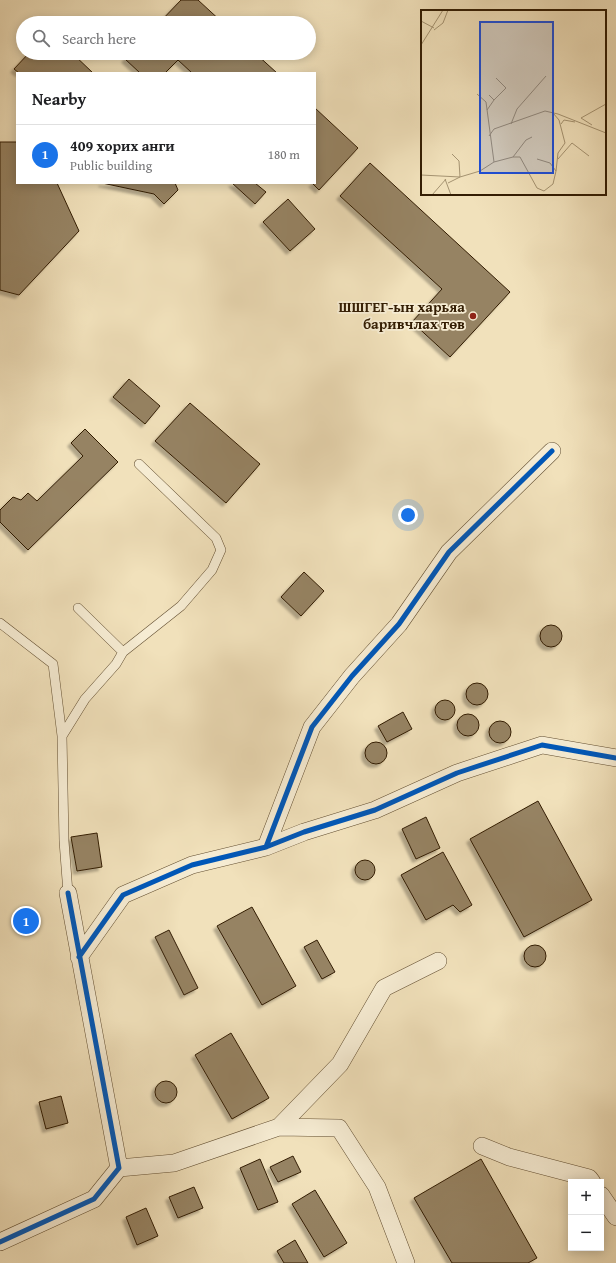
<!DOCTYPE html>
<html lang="en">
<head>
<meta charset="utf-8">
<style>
	:root { --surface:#fff; --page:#f2f2f2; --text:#202124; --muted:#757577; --line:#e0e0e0; --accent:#1a73e8 }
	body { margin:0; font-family:"Gentium Book Plus",serif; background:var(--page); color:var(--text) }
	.controls { position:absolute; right:12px; bottom:12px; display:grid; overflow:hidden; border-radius:0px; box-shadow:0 2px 10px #0003 }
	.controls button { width:36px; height:36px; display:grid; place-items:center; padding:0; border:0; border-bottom:1px solid var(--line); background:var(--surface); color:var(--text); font:20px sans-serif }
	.you { position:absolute; left:408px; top:515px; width:14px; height:14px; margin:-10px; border:3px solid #fff; border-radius:50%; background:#1a73e8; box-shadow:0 0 0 6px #1a73e833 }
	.badge { display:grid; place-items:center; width:26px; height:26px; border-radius:50%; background:var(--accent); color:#fff; font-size:13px; font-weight:700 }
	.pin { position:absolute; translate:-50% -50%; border:2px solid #fff; box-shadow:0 1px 4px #0006 }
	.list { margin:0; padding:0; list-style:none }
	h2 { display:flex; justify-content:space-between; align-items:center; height:52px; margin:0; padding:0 16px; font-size:17px }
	h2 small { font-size:13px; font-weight:400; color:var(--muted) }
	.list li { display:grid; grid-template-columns:26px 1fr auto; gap:12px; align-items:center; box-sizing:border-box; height:60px; padding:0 16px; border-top:1px solid var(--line) }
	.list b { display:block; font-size:15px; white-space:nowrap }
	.list p { margin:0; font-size:13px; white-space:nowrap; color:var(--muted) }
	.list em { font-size:13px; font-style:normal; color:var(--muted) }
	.icon { flex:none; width:22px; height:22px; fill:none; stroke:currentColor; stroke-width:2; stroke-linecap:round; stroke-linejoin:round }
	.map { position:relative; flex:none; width:616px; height:1263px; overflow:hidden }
	.search { position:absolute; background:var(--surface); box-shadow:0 2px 10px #0003; left:16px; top:16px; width:300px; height:44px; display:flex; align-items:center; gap:10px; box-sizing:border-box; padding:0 14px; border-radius:22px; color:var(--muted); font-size:15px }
	.panel { position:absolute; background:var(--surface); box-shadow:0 2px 10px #0003; left:16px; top:72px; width:300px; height:112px; border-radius:0px }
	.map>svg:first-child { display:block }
</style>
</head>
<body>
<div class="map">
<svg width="616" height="1263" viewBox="0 0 616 1263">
	<defs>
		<filter id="shadow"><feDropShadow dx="-3.5" dy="3.5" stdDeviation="1" flood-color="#0004"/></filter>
	</defs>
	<rect width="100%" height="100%" fill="#f1e1bb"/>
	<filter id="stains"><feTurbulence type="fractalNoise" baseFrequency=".005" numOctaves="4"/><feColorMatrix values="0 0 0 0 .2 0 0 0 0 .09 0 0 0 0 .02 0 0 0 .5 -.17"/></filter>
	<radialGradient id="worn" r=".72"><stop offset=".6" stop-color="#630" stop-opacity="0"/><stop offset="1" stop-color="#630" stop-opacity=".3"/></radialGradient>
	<path fill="#968363" stroke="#331d03" filter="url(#shadow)" d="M181 0H198L223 23H159Z
		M29 53H33L38 58 43 53H72L93 73H19L14 69Z
		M131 53H255L277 73H192L178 60 165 73H140L125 59Z
		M315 108 358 148 319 190 312 183H315Z
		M0 142H17V183H57L79 231 19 295 0 290Z
		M370 163 510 292 450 357 412 322 442 289 340 196Z
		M102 183H175L178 190 164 204 154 194Z
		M232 183H255L266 192 255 204Z
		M288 199 315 229 290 251 263 222Z
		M129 379 160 406 145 424 113 397Z
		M190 403 260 464 226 503 155 441Z
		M85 429 118 462 28 550 0 522V510L13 497 21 500 28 493 37 501 83 456 71 443Z
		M304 572 324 591 301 616 281 597Z
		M540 636a11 11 0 1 1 22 0a11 11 0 1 1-22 0Z
		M466 694a11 11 0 1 1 22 0a11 11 0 1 1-22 0Z
		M435 710a10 10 0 1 1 20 0a10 10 0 1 1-20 0Z
		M403 712 412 729 387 742 378 726Z
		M457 725a11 11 0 1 1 22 0a11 11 0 1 1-22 0Z
		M489 732a11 11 0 1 1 22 0a11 11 0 1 1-22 0Z
		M365 753a11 11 0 1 1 22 0a11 11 0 1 1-22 0Z
		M538 801 592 900 524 937 470 839Z
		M426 817 440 848 416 859 402 829Z
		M97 833 102 867 77 871 71 837Z
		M443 852 472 905 460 912 453 905 426 920 401 875Z
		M355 870a10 10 0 1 1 20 0a10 10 0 1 1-20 0Z
		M252 907 296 986 262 1005 217 926Z
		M169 930 198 988 184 995 155 937Z
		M317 940 335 972 322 979 304 947Z
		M524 956a11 11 0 1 1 22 0a11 11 0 1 1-22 0Z
		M231 1033 269 1098 232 1119 195 1055Z
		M155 1092a11 11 0 1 1 22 0a11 11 0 1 1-22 0Z
		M61 1096 68 1123 46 1129 39 1102Z
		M293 1156 301 1172 278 1182 270 1167Z
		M260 1159 278 1202 258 1210 240 1168Z
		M481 1159 537 1258 528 1263H452L414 1198Z
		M194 1187 203 1208 178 1218 169 1197Z
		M315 1190 347 1243 324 1257 292 1204Z
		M146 1208 158 1236 137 1245 126 1217Z
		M295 1240 308 1263H284L277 1251Z"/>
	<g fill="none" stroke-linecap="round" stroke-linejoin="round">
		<g stroke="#624e31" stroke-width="10">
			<path id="service" d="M0 623 53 664 62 736 64 841 68 893
				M123 652 181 606 212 570 221 550 216 538 139 464
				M62 736 85 699 116 664 123 652 78 608"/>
		</g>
		<g stroke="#624e31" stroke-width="18">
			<path id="minor" d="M266 847 312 727 352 676 399 624 449 552 552 451
				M79 957 123 895 192 865 266 847 304 832 375 810 457 773 542 745 616 758
				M279 1127 339 1128 377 1187 406 1263
				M482 1146 509 1157 589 1178 592 1182
				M119 1168 174 1163 279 1127 340 1064 384 988 438 961
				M601 1195 616 1217
				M0 1242 94 1199 119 1168 68 893"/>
		</g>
		<use href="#service" stroke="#f6ecd3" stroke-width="9"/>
		<use href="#minor" stroke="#f6ecd3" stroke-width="17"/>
		<g stroke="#f6ecd3" stroke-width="8">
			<path id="cycleway" d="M266 847 312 727 352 676 399 624 449 552 552 451
				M79 957 123 895 192 865 266 847 304 832 375 810 457 773 542 745 616 758
				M0 1242 94 1199 119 1168 68 893"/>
		</g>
		<use href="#cycleway" stroke="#0057b8" stroke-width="5"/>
	</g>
	<circle fill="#8f2418" stroke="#f6ecd3" stroke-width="1.5" cx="473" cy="316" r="4"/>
	<g text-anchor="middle" stroke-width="3.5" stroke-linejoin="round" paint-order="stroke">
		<g font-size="15" font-weight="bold" fill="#331d03" stroke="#f6ecd3" text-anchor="end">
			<text x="465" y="312">ШШГЕГ-ын харьяа<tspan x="465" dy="17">баривчлах төв</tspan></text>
		</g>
	</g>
	<g transform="translate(421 10)">
		<rect width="185" height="185" fill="#f1e1bb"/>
		<path fill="none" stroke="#a59371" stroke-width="1" d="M0 11 13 18M13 20 22 13 27 0M0 35 22 0M73 90 85 78 75 68M66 100 73 90 68 85M132 103 138 110 144 133 137 143 135 161M90 114 96 99 125 66M140 114 143 110 154 112M171 115 160 108 185 94M68 126 73 119 124 101 137 104 185 123M92 147H99L116 178 123 181 132 174 135 161 129 153 116 149M137 149 151 133 168 146M73 152 92 147 105 130 111 127M0 165 39 167 59 161 73 152 65 92 56 84M24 169 30 185M27 173 39 167 38 151 31 144M11 185 25 169"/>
		<path fill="#1d4ed8" fill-opacity="0.15" stroke="#1d4ed8" stroke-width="2" d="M59 12H132V163H59Z"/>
		<rect width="185" height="185" fill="none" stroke="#331d03" stroke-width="2"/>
	</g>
	<rect width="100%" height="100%" filter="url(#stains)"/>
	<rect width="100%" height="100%" fill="url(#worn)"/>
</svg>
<div class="controls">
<button>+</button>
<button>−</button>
</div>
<div class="you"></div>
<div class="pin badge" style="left:26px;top:921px">1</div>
<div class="search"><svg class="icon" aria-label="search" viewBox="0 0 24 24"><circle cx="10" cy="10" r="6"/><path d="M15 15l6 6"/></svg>Search here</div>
<section class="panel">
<h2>Nearby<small></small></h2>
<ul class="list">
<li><span class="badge">1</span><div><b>409 хорих анги</b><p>Public building</p></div><em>180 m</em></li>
</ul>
</section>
</div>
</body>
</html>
